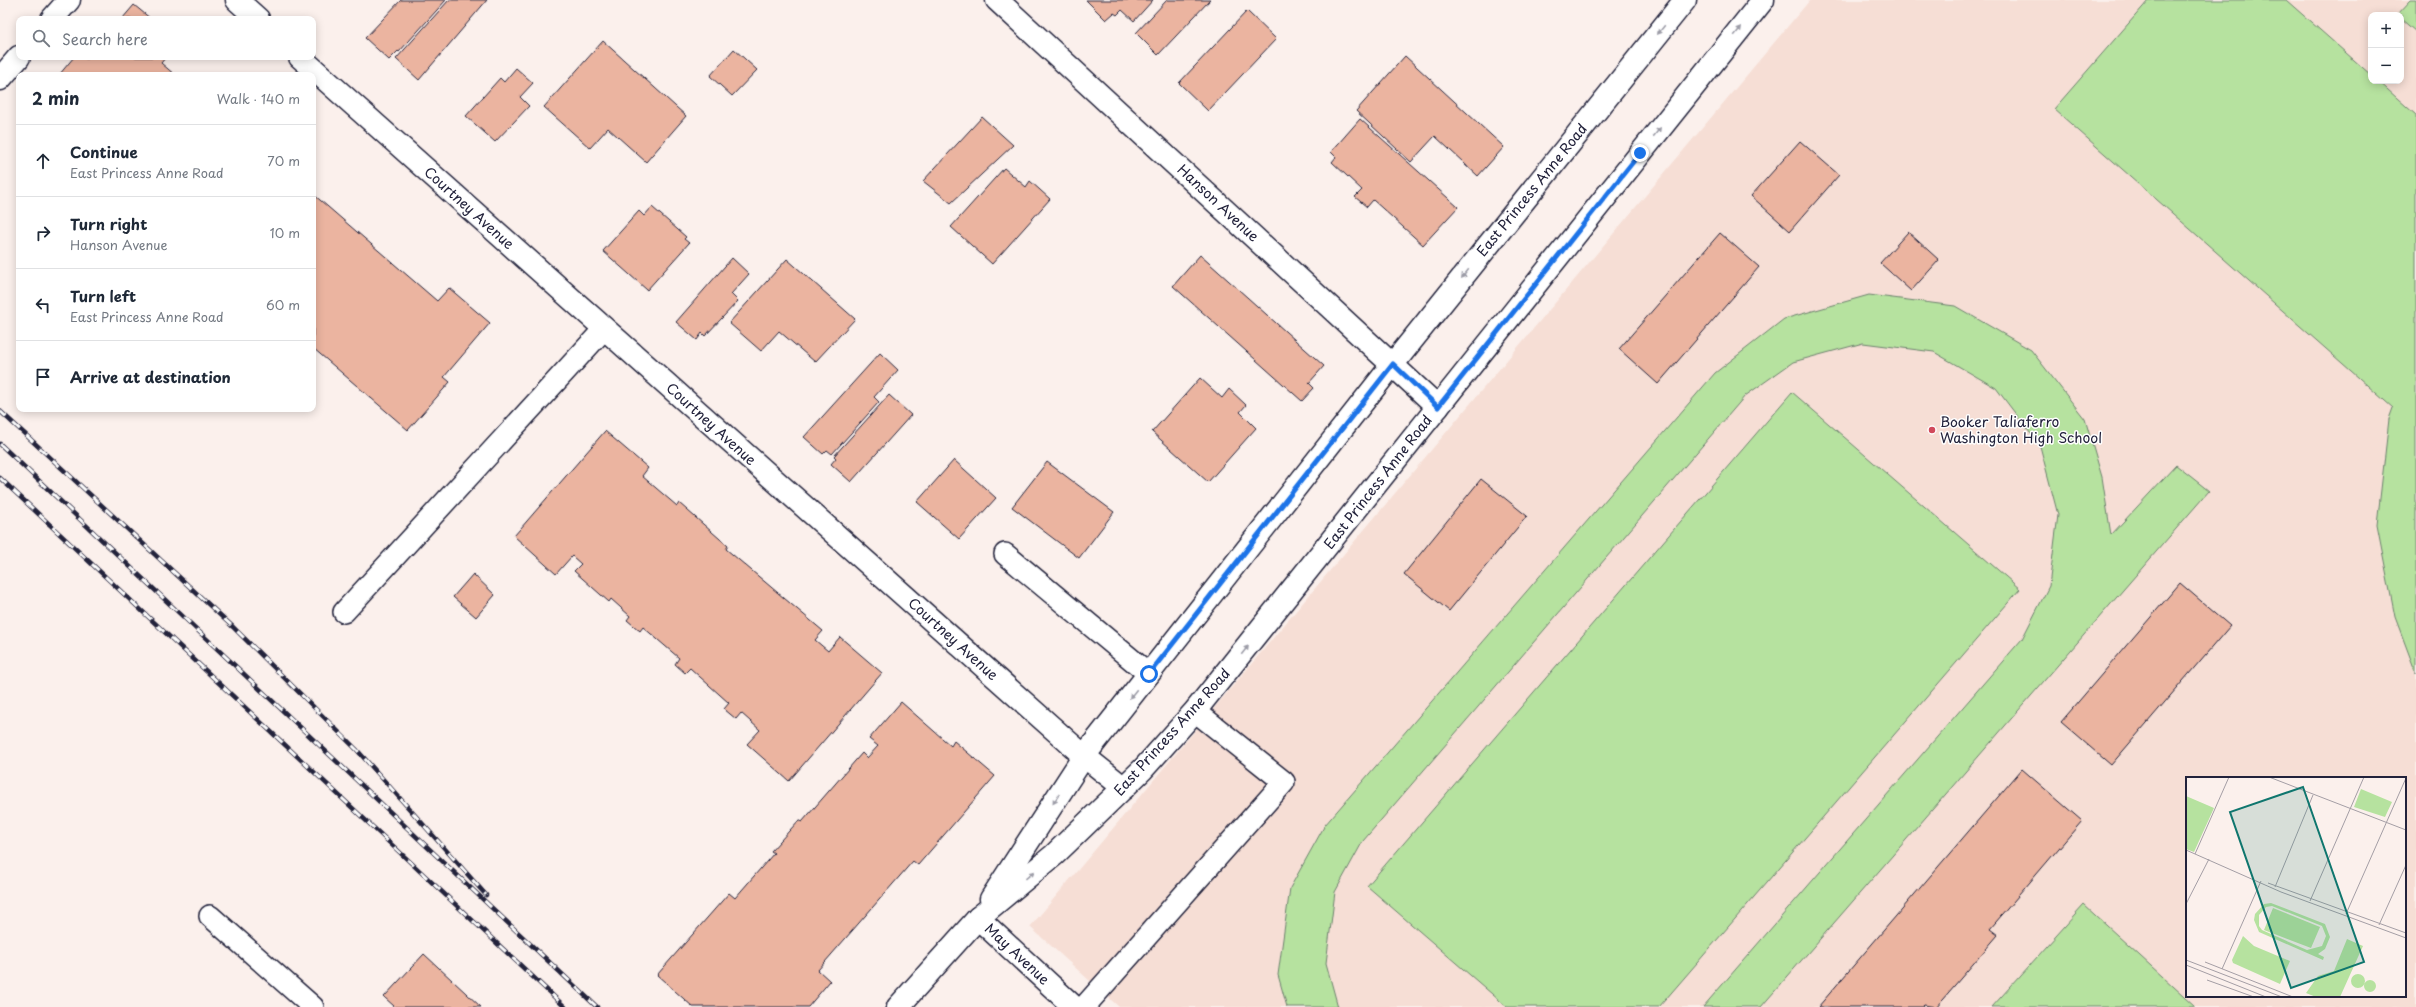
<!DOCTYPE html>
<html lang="en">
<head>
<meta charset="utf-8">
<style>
	:root { --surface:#fff; --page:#f6f6f7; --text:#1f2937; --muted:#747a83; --line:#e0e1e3 }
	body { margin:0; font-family:"Playpen Sans",sans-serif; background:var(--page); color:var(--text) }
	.controls { position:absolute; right:12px; top:12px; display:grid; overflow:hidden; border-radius:8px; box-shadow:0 2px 10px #0003 }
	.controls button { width:36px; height:36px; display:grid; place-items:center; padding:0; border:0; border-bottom:1px solid var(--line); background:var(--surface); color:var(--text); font:20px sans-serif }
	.stop { position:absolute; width:12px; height:12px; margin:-9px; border:3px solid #1a73e8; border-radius:50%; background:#fff }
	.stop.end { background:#1a73e8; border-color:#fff; box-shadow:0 1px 4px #0008 }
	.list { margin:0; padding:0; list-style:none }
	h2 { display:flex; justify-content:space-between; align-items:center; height:52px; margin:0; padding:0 16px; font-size:17px }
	h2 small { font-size:13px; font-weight:400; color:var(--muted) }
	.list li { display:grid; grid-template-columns:26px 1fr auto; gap:12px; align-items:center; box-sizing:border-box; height:72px; padding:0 16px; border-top:1px solid var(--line) }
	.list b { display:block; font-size:15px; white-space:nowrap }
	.list p { margin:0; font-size:13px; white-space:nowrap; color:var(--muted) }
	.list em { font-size:13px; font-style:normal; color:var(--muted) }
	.icon { flex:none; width:22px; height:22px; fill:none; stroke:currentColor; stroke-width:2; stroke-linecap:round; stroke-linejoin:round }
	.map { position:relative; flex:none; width:2416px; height:1007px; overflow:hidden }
	.search { position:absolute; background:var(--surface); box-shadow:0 2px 10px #0003; left:16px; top:16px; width:300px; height:44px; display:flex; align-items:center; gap:10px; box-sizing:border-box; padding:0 14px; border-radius:8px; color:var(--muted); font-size:15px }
	.panel { position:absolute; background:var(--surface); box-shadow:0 2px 10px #0003; left:16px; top:72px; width:300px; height:340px; border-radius:8px }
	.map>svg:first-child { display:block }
</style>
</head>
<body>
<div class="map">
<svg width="2416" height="1007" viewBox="0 0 2416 1007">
	<rect width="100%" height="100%" fill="#fbf0ec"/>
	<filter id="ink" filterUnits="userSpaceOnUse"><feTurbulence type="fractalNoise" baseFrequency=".025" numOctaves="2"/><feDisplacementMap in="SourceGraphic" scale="8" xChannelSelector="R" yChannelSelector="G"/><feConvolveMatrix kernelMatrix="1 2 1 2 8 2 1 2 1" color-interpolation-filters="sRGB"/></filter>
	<g filter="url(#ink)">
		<path fill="#f6ded5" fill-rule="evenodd" d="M1810 0H2416V1007H1119L1030 927ZM2371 15H2401V81H2371ZM2187 778H2405V996H2187Z"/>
		<path fill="#b6e29f" stroke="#6c826d" d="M2149 0H2286L2371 75V81H2378L2416 115V673L2395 617 2377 525 2389 419 2393 408 2054 109Z
			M2411 0H2416V32L2401 19V15H2397Z
			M1869 295 1955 306 2031 350 2085 419 2102 477 2111 535 2176 465 2209 491 1761 1007H1703L2022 639 2049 586 2058 515 2040 446 1996 388 1934 352 1863 343 1793 362 1745 396 1363 841 1335 892 1326 963 1338 1007H1287L1278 975 1290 888 1325 825 1715 373 1784 319Z
			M1792 392 2020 589 1659 1007H1507L1367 886Z
			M2084 905 2196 1007H1992Z"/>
		<path fill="#ebb4a0" stroke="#22223b" d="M401 0H446L399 52 398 51 389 60 365 38Z
			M449 0H487L419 80 396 59Z
			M1086 0H1153L1134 21 1122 10 1117 15 1114 13 1106 20Z
			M1167 0H1210L1158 55 1136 33Z
			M134 5 151 19H122Z
			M1247 11 1276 39 1208 111 1179 83Z
			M603 41 686 116 646 162 608 128 590 148 544 107Z
			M734 49 757 70 732 96 710 76Z
			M1405 56 1504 147 1478 176 1435 136 1411 162 1356 111Z
			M74 57 88 59 90 57H166L161 63 175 75H59Z
			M516 68 533 83 520 97 529 106 495 142 466 116 500 78 504 82Z
			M982 117 1013 145 951 203 923 181Z
			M1360 119 1458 207 1423 245 1373 200 1367 207 1355 197 1362 190 1332 162 1336 157 1331 152Z
			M1800 141 1839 175 1790 231 1751 196Z
			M1004 168 1026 187 1030 181 1050 199 992 264 951 227Z
			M313 194 437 301 449 288 490 323 444 377 450 382 408 430 313 348Z
			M652 207 686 237 684 239 689 243 647 290 603 251 639 211 644 216Z
			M1908 232 1939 260 1911 291 1880 263Z
			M1720 233 1759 267 1658 384 1619 349Z
			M1200 255 1324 366 1309 383 1314 388 1302 401 1173 286Z
			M732 258 749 274 731 294 738 301 705 336 702 333 697 340 676 322Z
			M787 259 855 319 815 362 779 331 761 351 729 323Z
			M880 353 898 370 874 397 879 402 832 454 827 450 823 454 804 437Z
			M1200 378 1222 398 1229 389 1246 405 1240 412 1256 428 1208 482 1152 432Z
			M889 395 911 415 851 482 831 464 836 458 834 456Z
			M605 431 648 468 642 476 677 506 679 503 728 546 726 549 823 631 815 640 828 651 840 637 882 673 789 781 747 744 760 730 741 713 736 719 724 709 729 703 690 668 685 673 675 664 679 658 643 627 640 631 627 620 630 616 611 599 609 602 574 571 581 564 572 556 556 574 514 536Z
			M954 460 996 498 959 539 917 502Z
			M1047 462 1114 512 1079 558 1012 507Z
			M1481 479 1527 516 1449 611 1404 574Z
			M473 574 495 595 476 617 453 597Z
			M2180 583 2230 626 2111 765 2061 722Z
			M901 702 951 746 954 741 995 776 918 865 913 861 818 970 830 981 808 1007H693L657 975 729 893 735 898 774 853 771 851 799 820 802 822 862 753 867 758 878 746 869 739Z
			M2022 769 2082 821 1990 929 1998 935 1936 1007 1924 1005 1922 1007H1818Z
			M424 954 481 1007H395L384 997Z"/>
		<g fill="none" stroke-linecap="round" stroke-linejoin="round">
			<g stroke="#22223b" stroke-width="24">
				<path id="lane" d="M1005 554 1149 674
					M344 612 604 329
					M210 916 313 1007
					M1084 1007 1284 782 1195 711"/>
			</g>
			<g stroke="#22223b" stroke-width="25">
				<path id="street" d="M237 0 258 19
					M997 0 1438 407
					M52 19 69 0
					M300 57 1084 756 1124 788
					M0 79 19 57
					M978 918 1074 1007"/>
			</g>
			<g stroke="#22223b" stroke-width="25">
				<path id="secondary" d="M991 899 1084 756 1393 364 1685 0
					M898 1007 978 918 1054 855 1143 769 1195 711 1763 0"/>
			</g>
			<use href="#lane" stroke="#fff" stroke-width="21"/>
			<use href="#street" stroke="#fff" stroke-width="22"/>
			<use href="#secondary" stroke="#fff" stroke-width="22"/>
			<g stroke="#22223b" stroke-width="4.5">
				<path id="rail" d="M0 411 233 627 357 750 486 895
					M0 444 597 1007
					M0 478 565 1007"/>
			</g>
			<use href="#rail" stroke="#fff" stroke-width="3" stroke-dasharray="9" stroke-linecap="butt"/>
		</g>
		<defs><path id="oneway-solid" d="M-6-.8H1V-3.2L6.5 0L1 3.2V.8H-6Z"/></defs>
		<g fill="#9c9ca7">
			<use href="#oneway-solid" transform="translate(1661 30) rotate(129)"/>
			<use href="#oneway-solid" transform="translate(1738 31) rotate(-51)"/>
			<use href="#oneway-solid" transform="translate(1657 132) rotate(-51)"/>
			<use href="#oneway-solid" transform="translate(1465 274) rotate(129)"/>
			<use href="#oneway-solid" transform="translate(1245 650) rotate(-52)"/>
			<use href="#oneway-solid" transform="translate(1133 694) rotate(128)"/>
			<use href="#oneway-solid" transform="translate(1056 799) rotate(123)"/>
			<use href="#oneway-solid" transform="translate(1030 875) rotate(-40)"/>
		</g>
	</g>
	<g fill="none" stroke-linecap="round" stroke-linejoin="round" filter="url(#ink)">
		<path stroke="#1a73e8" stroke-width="5" d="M1149 674 1393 364 1438 407 1640 153"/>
	</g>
	<circle fill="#d1495b" stroke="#fff" stroke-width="1.5" cx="1932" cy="430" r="4"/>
	<g text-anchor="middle" stroke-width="3" stroke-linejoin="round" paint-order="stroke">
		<g font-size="14" fill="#22223b" stroke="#fff">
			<text transform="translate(1532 190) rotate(-51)" y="5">East Princess Anne Road</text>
			<text transform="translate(1218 203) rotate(43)" y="5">Hanson Avenue</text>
			<text transform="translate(469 208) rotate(42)" y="5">Courtney Avenue</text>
			<text transform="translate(711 424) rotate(42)" y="5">Courtney Avenue</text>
			<text transform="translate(1378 482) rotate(-52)" y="5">East Princess Anne Road</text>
			<text transform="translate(953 639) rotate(42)" y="5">Courtney Avenue</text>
			<text transform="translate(1172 732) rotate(-48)" y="5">East Princess Anne Road</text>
			<text transform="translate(1017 954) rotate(43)" y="5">May Avenue</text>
		</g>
		<g font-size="14" fill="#22223b" stroke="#fff" text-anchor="start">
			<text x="1940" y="427">Booker Taliaferro<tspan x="1940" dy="16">Washington High School</tspan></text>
		</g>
	</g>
	<g transform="translate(2186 777)">
		<rect width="220" height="220" fill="#fbf0ec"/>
		<path d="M175 12 206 25 199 40 168 30ZM0 19 28 31 8 75 0 72ZM85 126 139 147 144 160 139 172 132 177 138 180 137 183 73 155 68 143 69 137 78 127ZM86 129 136 149 140 159 136 169 121 173 76 153 73 149V138L80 130ZM87 131 134 150 125 171 78 153ZM57 159 68 169 104 184 94 207 47 186 46 183ZM161 162 177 169 154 220H130L120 216 132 199 148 194ZM165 204a7 7 0 1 1 14 0a7 7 0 1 1-14 0ZM178 209a6 6 0 1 1 12 0a6 6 0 1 1-12 0Z" fill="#b6e29f" fill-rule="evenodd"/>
		<path fill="none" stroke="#a49ea5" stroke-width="1" d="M83 0 220 53M0 73 95 115 220 161M9 77 43 0M82 106 220 156M89 110 127 18M124 124 178 0M0 127 23 82M160 137 220 1M193 148 220 88M0 183 96 220M19 185 107 220M0 188 80 220M36 192 75 104M21 203 68 220"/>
		<path fill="#0f766e" fill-opacity="0.15" stroke="#0f766e" stroke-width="2" d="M117 10 178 185 105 211 44 35Z"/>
		<rect width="220" height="220" fill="none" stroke="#22223b" stroke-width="2"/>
	</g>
</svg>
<div class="controls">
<button>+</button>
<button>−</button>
</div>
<div class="stop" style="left:1149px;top:674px"></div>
<div class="stop end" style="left:1640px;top:153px"></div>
<div class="search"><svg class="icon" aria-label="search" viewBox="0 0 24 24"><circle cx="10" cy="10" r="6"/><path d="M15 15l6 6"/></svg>Search here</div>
<section class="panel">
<h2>2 min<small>Walk · 140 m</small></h2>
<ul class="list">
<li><svg class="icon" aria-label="ahead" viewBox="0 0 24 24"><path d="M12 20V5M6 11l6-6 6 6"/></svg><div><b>Continue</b><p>East Princess Anne Road</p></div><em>70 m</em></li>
<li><svg class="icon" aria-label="right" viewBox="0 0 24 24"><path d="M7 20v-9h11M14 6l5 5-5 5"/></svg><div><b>Turn right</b><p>Hanson Avenue</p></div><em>10 m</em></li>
<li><svg class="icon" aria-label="left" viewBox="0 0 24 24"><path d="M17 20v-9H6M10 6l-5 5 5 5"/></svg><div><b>Turn left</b><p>East Princess Anne Road</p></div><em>60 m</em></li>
<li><svg class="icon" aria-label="arrive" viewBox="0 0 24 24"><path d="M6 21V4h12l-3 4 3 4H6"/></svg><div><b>Arrive at destination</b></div></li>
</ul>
</section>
</div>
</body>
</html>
